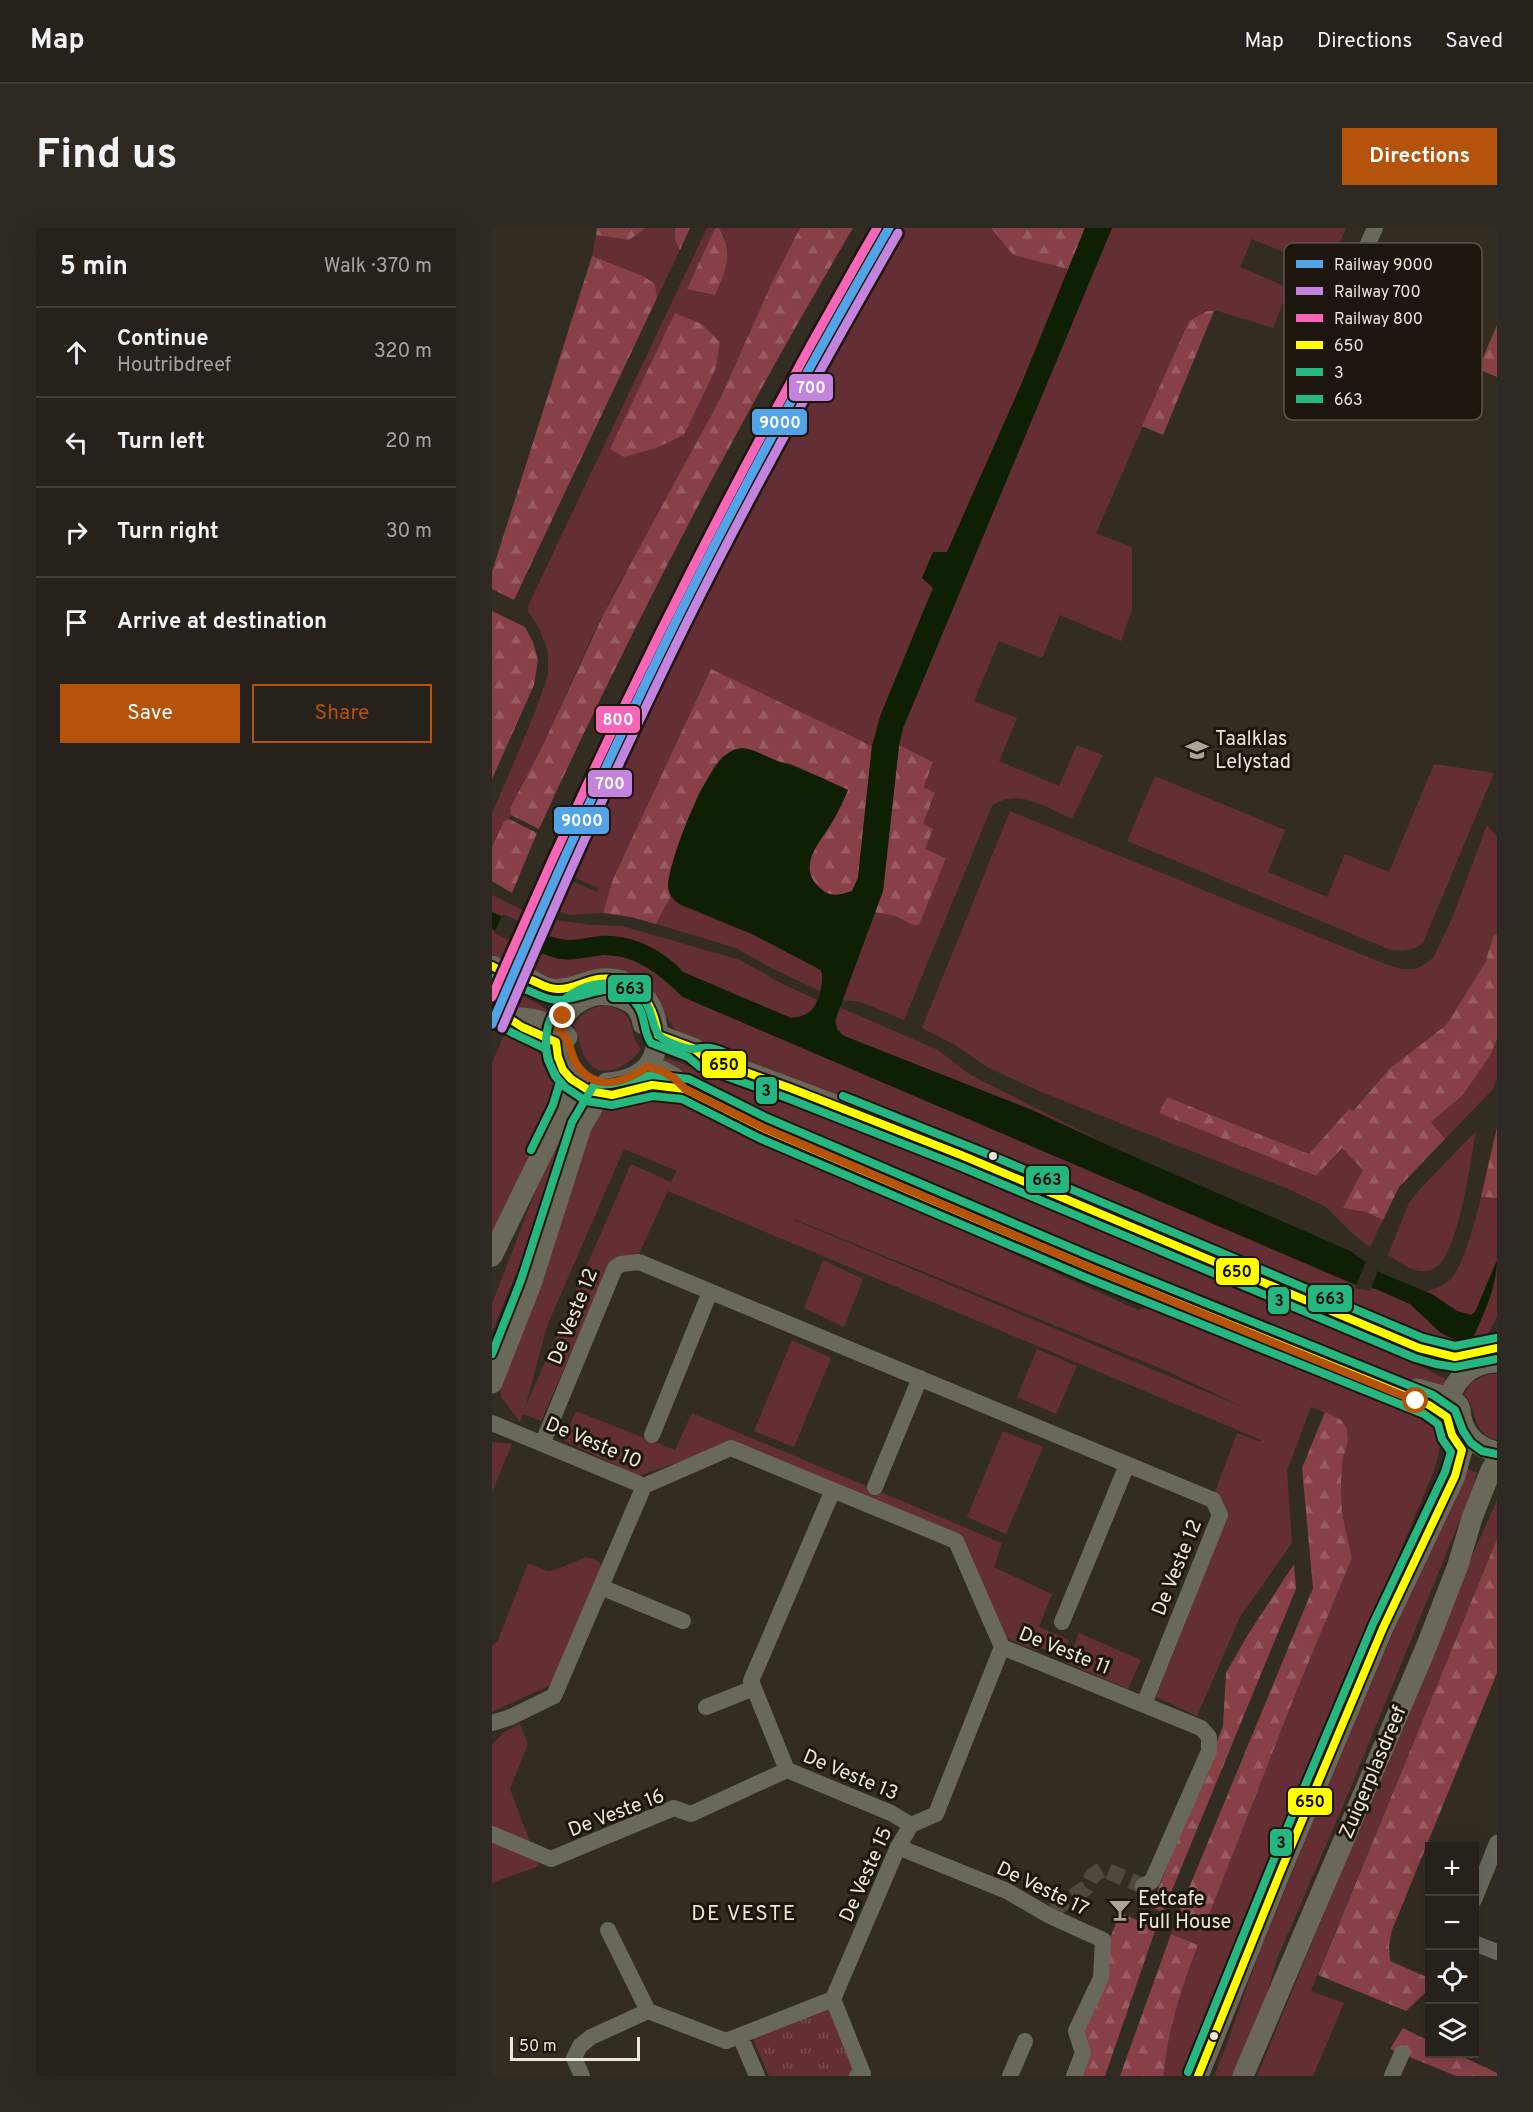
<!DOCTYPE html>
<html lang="en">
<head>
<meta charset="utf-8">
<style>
	:root { --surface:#26211a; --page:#2e2923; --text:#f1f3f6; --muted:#a4a3a2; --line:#423e39; --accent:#b45309 }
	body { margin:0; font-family:Overpass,sans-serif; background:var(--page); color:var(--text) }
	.controls { position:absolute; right:18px; bottom:18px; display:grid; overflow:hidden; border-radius:0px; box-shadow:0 6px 24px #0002 }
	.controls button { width:54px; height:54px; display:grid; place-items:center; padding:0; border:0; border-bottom:2px solid var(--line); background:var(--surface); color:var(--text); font:30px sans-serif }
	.scale { position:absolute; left:18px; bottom:15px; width:130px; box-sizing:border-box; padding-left:6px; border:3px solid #ede5db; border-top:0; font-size:16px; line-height:21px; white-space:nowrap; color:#ede5db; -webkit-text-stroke:4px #1c160f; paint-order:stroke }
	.stop { position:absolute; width:18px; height:18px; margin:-14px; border:4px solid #b45309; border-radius:50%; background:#fff }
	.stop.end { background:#b45309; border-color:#fff; box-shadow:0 2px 6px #0008 }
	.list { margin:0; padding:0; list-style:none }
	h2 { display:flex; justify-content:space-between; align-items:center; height:78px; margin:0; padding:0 24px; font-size:26px }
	h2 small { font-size:20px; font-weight:400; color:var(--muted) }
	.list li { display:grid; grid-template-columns:39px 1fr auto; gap:18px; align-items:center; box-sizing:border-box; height:90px; padding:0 24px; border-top:2px solid var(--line) }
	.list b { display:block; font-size:22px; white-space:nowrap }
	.list p { margin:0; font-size:20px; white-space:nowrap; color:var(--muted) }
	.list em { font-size:20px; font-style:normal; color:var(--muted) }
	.actions { display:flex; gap:12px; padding:18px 24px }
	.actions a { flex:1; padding:14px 0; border:2px solid var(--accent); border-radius:0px; text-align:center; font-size:21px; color:var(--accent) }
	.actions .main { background:var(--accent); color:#fff }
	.icon { flex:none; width:33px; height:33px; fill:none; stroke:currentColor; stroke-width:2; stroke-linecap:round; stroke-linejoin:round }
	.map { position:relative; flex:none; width:1005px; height:1848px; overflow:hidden; border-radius:0px }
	header { display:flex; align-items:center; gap:36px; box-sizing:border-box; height:84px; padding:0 30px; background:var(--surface); border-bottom:2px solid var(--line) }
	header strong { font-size:28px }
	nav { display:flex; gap:33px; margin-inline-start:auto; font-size:21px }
	.intro { display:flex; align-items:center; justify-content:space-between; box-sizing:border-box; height:144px; padding:0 36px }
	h1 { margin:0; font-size:42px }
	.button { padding:15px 27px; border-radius:0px; background:var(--accent); color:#fff; font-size:21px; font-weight:700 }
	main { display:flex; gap:36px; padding:0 36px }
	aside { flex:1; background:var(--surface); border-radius:0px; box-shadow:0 6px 24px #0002 }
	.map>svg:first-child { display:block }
</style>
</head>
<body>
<header>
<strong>Map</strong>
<nav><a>Map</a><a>Directions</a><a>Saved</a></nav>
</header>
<div class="intro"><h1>Find us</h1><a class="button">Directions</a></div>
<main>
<aside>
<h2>5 min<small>Walk · 370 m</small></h2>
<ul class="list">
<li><svg class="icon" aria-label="ahead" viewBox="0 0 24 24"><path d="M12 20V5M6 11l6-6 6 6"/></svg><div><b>Continue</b><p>Houtribdreef</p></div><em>320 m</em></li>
<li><svg class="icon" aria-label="left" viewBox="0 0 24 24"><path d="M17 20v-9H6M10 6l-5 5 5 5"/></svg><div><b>Turn left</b></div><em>20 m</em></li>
<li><svg class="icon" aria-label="right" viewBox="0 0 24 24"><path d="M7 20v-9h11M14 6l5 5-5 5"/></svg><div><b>Turn right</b></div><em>30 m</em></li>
<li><svg class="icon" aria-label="arrive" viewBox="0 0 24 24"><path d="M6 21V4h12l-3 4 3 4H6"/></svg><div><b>Arrive at destination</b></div></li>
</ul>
<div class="actions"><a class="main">Save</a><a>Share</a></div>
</aside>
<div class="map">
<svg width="1005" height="1848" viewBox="0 0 1005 1848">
	<defs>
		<pattern id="forest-firs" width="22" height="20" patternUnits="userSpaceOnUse" patternTransform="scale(1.5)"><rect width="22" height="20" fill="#874048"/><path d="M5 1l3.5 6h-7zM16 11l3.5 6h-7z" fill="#985b62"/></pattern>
		<pattern id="park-tufts" width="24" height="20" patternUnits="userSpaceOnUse" patternTransform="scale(1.5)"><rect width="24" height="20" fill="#632f34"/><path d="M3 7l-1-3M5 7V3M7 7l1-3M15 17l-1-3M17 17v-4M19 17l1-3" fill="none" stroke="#7a4d51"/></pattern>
	</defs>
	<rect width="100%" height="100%" fill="#332c23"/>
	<path fill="#632f34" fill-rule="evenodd" d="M154 0H183V12L188 22 165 70 163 56 151 48 100 28 104 7 137 12Z
		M215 0H223L195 61 234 12 227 0H308L281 52 227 173 149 319 127 355 97 415 50 519 18 580 19 587 17 591 12 593 0 619V586L43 484 56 447V423L47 400 36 383V378ZM183 85 210 96 228 114 224 140 192 206Z
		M411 0H499L521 27 576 41 529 157 455 325 442 324 441 360 389 486 380 518 219 442 121 651 111 685 77 687 64 683 76 651 105 664 106 660 77 647 82 636 202 381 334 133Z
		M620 0H854L836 43 760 11 748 39 797 60 781 100 726 83H715L697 93 604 305 640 319V382L629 413 568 387 550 430 507 413 482 473 525 490 507 533 567 558 585 517 611 527 580 591C554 580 526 559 500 578L412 792 369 774 349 772 383 684 403 688 421 697 454 630 432 621 431 596 443 566 432 559 441 534 407 517 411 500Z
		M942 536 1002 545 931 715C920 723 912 723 899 722L635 613 663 548 793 602 776 644 835 669 853 626 897 644Z
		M518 583 893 736 909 741H921L928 739 941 730 959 693 995 597 1005 609V707L1002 706 993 735 954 797 897 841 860 883 857 882 817 926 675 869 667 885 824 948 850 920 871 942 874 984 891 992 878 1019 861 1006 834 979 801 963 549 864 495 839 463 817 430 800Z
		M0 667 47 690 101 697 130 698 248 732 285 753 325 772C320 785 312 788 299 790L191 744 183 735 111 708 84 713 68 711 42 703 0 684Z
		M179 668 187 676 260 706 329 742 331 748 328 763 279 740 244 720 164 696Z
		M0 701C28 714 57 726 88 730 96 731 104 728 111 727 145 727 168 747 191 769L864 1057 884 1061 918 1076 949 1105 980 1112 987 1095 984 1085 979 1087 965 1083 933 1064C943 1060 954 1058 961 1048 972 1035 985 987 989 969L1005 970V1089L994 1110 985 1116 947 1119 873 1086 630 985 221 823 185 805 157 763 80 750 64 752 48 748 0 726Z
		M0 750 63 786 61 790 0 772Z
		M113 777C148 786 132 798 149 821 139 836 111 854 96 834 87 824 89 809 81 798 89 785 98 780 113 777Z
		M347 779 446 822 477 846 620 919 540 882 352 808C342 799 343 792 347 779Z
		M15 800C49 813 67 830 66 868L0 1017V835Z
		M1005 811V851L1001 861 953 911 939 894 971 867 999 826Z
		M169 828 299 874 432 925 637 1009 837 1097 887 1116 955 1152 951 1163 873 1140 855 1134 840 1123 421 954 290 898 166 835Z
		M86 867 93 870 54 973 0 1104V1076L60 920Z
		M161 867 190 876 646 1082 664 1077 795 1134 903 1178 944 1199 949 1216 943 1240 691 1848H671L674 1816 683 1780 706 1717 679 1706 685 1689 712 1700 803 1467 860 1330 850 1285 849 1254 851 1230 856 1213 848 1191 819 1179 795 1243 800 1315 748 1389 705 1488 664 1469 734 1293 722 1266 745 1205 769 1214V1212L176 963 147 1026 120 1033 49 1193 31 1186 28 1194 9 1169 8 1158 72 972 103 890 115 880 129 874ZM132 921 185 943 179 954 139 936 33 1180 55 1098ZM302 991 675 1143 751 1179 302 992Z
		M984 903C979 930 966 1035 939 1042 922 1047 910 1035 896 1027L917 975 927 962Z
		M331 1032 371 1051 352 1099 312 1080Z
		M300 1112 339 1130 302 1219 262 1203Z
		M545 1121 585 1138 564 1186 525 1169Z
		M997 1146H1005V1212C978 1204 987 1183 972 1166L980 1154Z
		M84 1183 183 1222 200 1185 510 1315 502 1339 560 1366 547 1399 577 1412 571 1429 546 1419 545 1423 514 1410 467 1310 235 1217 146 1248 71 1212Z
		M511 1203 551 1219 514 1306 475 1289Z
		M0 1214 20 1216 0 1264Z
		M975 1240 985 1245 979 1265 856 1566 785 1731 774 1769 741 1848H722C740 1806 752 1763 769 1721 833 1562 901 1405 968 1248Z
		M1005 1272V1311L819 1763 852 1775 821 1848H765L977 1335Z
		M94 1329 102 1331 108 1335 109 1341 59 1457 0 1484V1418L6 1412 36 1335 56 1343 63 1342Z
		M587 1405 649 1432 636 1461 575 1435Z
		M28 1496 36 1516 18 1561 47 1638 0 1655V1517L12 1504Z"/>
	<path fill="url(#forest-firs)" d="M105 0H154L137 12 104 7Z
		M183 0H198L188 22 183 12Z
		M223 0H227C242 26 234 42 223 67L195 61Z
		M308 0H361C246 195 141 396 47 601L19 587 18 580 50 519 112 385 227 173 281 52Z
		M499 0H593L576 41 521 27Z
		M100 28 151 48 163 56 165 70 22 372 0 361V344Z
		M715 83H722L671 207 650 198 697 93Z
		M183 85 210 96 228 114 224 140 192 207 164 220 132 229 118 221Z
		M1005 97V149L986 141Z
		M0 383 33 399 41 414 46 432 42 457 0 551Z
		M219 441 380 518 366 650 360 663C348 667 339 670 329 661 303 639 326 617 339 596 346 585 351 573 356 562L299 536 288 534 260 522 251 520 241 522 230 529 222 539 206 567 184 628 176 659 179 668 164 696 139 689 111 685 121 651Z
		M407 517 441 534 432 559 443 565 431 596 441 601 433 621 454 630 427 697H421L403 688 383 684 391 663Z
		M17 591 45 605 20 665 0 653V619L12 593Z
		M1002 706 1005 707V811L999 826 971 867 939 894 953 911 907 959 891 992 874 984 851 980 871 942 850 920 824 948 667 885 675 869 817 926 857 881 861 883 897 841 954 797 993 735Z
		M1005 898V970L989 969 1005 899Z
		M833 1184 848 1191 855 1201 856 1213 851 1230 849 1254 850 1285 860 1330 803 1467 712 1700 685 1689 821 1360 810 1240Z
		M1005 1311V1445L900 1702 897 1717 898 1733 937 1750V1761L914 1783 826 1747Z
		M802 1336 804 1361 671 1684 659 1679 731 1498 734 1445 755 1408Z
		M628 1685 664 1700 613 1848H582L586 1807 607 1738Z
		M679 1706 706 1717C690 1759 676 1799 672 1844L671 1848H628Z
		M911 1800 937 1813 938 1826H965L1005 1845V1848H964L898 1821Z"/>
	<path fill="url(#park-tufts)" d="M345 1772 368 1848H277L257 1802Z"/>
	<path fill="#0e1f03" d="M593 0H620L411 500 407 517 391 663 343 793 345 802 352 808 540 882 620 919 858 1023 889 1045 940 1066 965 1083 979 1087 983 1084 1005 1032C1005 1060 991 1087 980 1112L971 1116 949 1105 918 1076 884 1061 864 1057 191 769C168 747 145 726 111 727 97 728 83 733 69 731 53 729 16 709 0 701V684C22 694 44 707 68 711 83 714 95 709 109 708 140 706 171 722 191 744L299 790C305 789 312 789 318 784 327 777 333 753 329 742L260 706 187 676C181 671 176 666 176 657 178 630 216 527 245 521 260 518 274 530 288 534 312 541 334 552 356 562 351 573 346 585 339 596 326 617 304 639 329 661 339 670 348 667 360 663L366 650 380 518 389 486 441 360 430 350 441 324H455L529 157Z"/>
	<path fill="#332c23" d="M11 686 26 693 18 712 2 705Z
		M30 694 55 704 46 725 21 714Z
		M875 1031 887 1040 878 1063 863 1060Z"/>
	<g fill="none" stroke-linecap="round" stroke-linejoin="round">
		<path stroke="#4f483f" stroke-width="16" stroke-dasharray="16 8" stroke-linecap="butt" d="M561 1682 594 1660 601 1647 611 1641 651 1658"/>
		<path stroke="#69685d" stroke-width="16" d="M838 102 883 0
			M0 1195 152 1258 62 1468 19 1489 0 1495
			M160 1207 218 1064
			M51 1214 123 1040 129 1036 147 1034 721 1272 728 1287 652 1476
			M152 1258 239 1220 464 1313 510 1419 709 1500 717 1509V1523L660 1653 651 1658
			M383 1259 428 1150
			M341 1262 259 1453 295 1542 399 1585 419 1597
			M109 1359 191 1393
			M570 1394 635 1237
			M214 1479 262 1460
			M0 1606 59 1631 182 1580 199 1586 295 1542
			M406 1619 515 1663 558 1688 611 1712 609 1750 584 1803 591 1825 582 1848
			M982 1672 1005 1615
			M116 1702 156 1783
			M982 1715 1005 1724
			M341 1771 371 1846 365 1848
			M248 1808 265 1848
			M90 1848 82 1830 88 1818 99 1809 156 1783 234 1813 341 1771 406 1619 419 1597 444 1586 510 1419
			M518 1848 533 1813
			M900 1848 910 1825"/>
		<path stroke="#6a685a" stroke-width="21" d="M0 738C7 741 13 745 20 748 26 750 33 750 38 752 45 755 52 760 59 761 74 764 90 755 104 752 134 746 158 765 164 794 167 807 165 827 156 838 145 850 130 854 115 855L89 899 39 1056 0 1155
			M15 789C37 790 59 792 75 809
			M151 796C150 790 148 783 144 779 140 774 134 772 129 770 88 754 51 797 68 836 74 848 85 859 98 863 123 873 137 857 161 857 171 857 182 860 192 861
			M166 807 201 820 212 829C443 910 666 1010 891 1106 910 1112 944 1129 963 1129 977 1129 991 1121 1005 1120
			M155 839 170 843 182 850 193 861 271 900 599 1040 937 1177 955 1189
			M0 1028 72 880 79 851
			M925 1161C937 1165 955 1167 965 1176 969 1180 968 1184 969 1189 972 1208 987 1220 1005 1224
			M955 1183C957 1157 976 1134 1004 1134
			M706 1848 790 1640 891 1400 963 1248 970 1222
			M751 1848 933 1422 966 1337 980 1290 999 1242 1005 1233"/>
		<g stroke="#1c160f" stroke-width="12">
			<path id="bus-1" d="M0 738C8 742 16 747 25 750 30 751 35 750 39 752 49 756 55 761 65 761 80 762 92 753 106 751 142 747 162 774 166 807L201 820 212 829 298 860 469 927 927 1120 963 1129 1005 1120
				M0 784 15 789 30 799 64 814 66 829 71 842 79 851 98 863 120 867 160 857 193 861 271 900 599 1040 937 1177 955 1189 960 1207 970 1222 963 1248 891 1400 790 1640 706 1848"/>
		</g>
		<g stroke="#1c160f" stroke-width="12">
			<path id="bus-2" d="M0 750C14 757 21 757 35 762 46 766 53 772 66 772 92 772 118 749 141 772 155 786 150 802 159 815L196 829 208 839 295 870 465 937 923 1130 944 1136 963 1139 1005 1131
				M0 795 54 821 56 832 63 848 73 859 94 873 120 877 161 868 190 871 267 910 595 1050 932 1186 946 1196 950 1211 959 1224 953 1244 881 1396 780 1636 696 1844"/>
		</g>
		<g stroke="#1c160f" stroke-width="12">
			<path id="bus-3" d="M351 868 498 927 931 1110 963 1118 1004 1110
				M39 922 61 877 68 854C56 837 52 822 55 803 61 765 107 744 141 762 164 775 157 802 171 811 178 815 193 821 201 821 208 820 213 819 219 820 230 822 239 828 249 831
				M0 1126 29 1052 80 894 102 857 119 856 160 847 197 851 275 890 603 1030 941 1167 963 1182 971 1203 979 1215 990 1223 1005 1226"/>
		</g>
		<use href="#bus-1" stroke="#ff0" stroke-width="8"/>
		<use href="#bus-2" stroke="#26b680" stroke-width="8"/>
		<use href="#bus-3" stroke="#26b680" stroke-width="8"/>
		<g stroke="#1c160f" stroke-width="14">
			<path id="rail-1" d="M0 796C58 660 119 524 185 391 251 258 323 128 397 0"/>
		</g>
		<g stroke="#1c160f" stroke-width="14">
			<path id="rail-2" d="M10 800C68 664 128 529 194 396 260 263 332 134 406 5"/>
		</g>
		<g stroke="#1c160f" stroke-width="14">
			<path id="rail-3" d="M0 769C113 505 241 249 385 0"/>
		</g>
		<use href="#rail-1" stroke="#53a3e8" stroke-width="9"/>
		<use href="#rail-2" stroke="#c483df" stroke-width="9"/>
		<use href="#rail-3" stroke="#fa66b7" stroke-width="9"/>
	</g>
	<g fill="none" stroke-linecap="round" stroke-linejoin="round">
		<path stroke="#b45309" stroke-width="8" d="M71 788 66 800C81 814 76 823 85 837 103 864 133 855 155 839L170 843 182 850 193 861 272 900 599 1040 924 1173"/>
	</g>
	<defs>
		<g id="school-bare" transform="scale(1.8)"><path d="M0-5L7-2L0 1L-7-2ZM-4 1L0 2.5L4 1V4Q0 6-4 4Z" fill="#aca49b" stroke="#1c160f" stroke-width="2.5" paint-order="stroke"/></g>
		<g id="bar-bare" transform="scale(1.8)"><path d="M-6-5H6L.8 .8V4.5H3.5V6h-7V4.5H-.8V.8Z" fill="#aca49b" stroke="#1c160f" stroke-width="2.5" paint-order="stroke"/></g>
	</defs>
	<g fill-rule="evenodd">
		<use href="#school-bare" x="705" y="522"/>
		<use href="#bar-bare" x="628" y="1682"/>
	</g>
	<g fill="#ede5db" stroke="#1c160f" stroke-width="2">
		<circle cx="501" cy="928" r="5"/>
		<circle cx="722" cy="1808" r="5"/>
	</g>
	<g text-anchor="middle" stroke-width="6" stroke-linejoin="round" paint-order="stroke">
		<g font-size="20" fill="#ede5db" stroke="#1c160f" text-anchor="start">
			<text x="723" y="517">Taalklas<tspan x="723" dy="23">Lelystad</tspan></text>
			<text x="646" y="1677">Eetcafe<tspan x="646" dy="23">Full House</tspan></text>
		</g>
		<g font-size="20" fill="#ede5db" stroke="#1c160f">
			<text transform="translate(80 1088) rotate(-68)" y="7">De Veste 12</text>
			<text transform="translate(102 1214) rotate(23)" y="7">De Veste 10</text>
			<text transform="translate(684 1339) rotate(-68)" y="7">De Veste 12</text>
			<text transform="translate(573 1422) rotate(22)" y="7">De Veste 11</text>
			<text transform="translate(880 1544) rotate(-67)" y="7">Zuigerplasdreef</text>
			<text transform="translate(359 1546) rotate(23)" y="7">De Veste 13</text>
			<text transform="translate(124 1584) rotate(-21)" y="7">De Veste 16</text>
			<text transform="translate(373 1646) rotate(-66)" y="7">De Veste 15</text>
			<text transform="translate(551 1660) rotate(26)" y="7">De Veste 17</text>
		</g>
		<g font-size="21" letter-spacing="1.5" fill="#ede5db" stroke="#1c160f">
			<text x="252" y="1692">DE VESTE</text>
		</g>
	</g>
	<rect x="792" y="15" width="198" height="177" rx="9" fill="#1c160f" stroke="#5b544c" stroke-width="1.5"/>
	<rect x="804" y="32" width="27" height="8" fill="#53a3e8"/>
	<rect x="804" y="59" width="27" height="8" fill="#c483df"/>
	<rect x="804" y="86" width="27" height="8" fill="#fa66b7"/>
	<rect x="804" y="113" width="27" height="8" fill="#ff0"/>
	<rect x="804" y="140" width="27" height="8" fill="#26b680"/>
	<rect x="804" y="167" width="27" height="8" fill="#26b680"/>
	<g font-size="16" fill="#ede5db">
		<text x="842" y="42">Railway 9000</text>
		<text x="842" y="69">Railway 700</text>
		<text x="842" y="96">Railway 800</text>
		<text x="842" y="123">650</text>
		<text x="842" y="150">3</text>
		<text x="842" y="177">663</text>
	</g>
	<g stroke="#1c160f" stroke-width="2">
		<rect x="296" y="145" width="46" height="29" rx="6" fill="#c483df"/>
		<rect x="259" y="180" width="57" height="28" rx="6" fill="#53a3e8"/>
		<rect x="103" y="477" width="46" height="29" rx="6" fill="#fa66b7"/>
		<rect x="95" y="541" width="46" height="29" rx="6" fill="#c483df"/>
		<rect x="61" y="578" width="57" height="29" rx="6" fill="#53a3e8"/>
		<rect x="115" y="746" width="45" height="29" rx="6" fill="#26b680"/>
		<rect x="209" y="822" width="46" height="29" rx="6" fill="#ff0"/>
		<rect x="263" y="848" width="23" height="29" rx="6" fill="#26b680"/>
		<rect x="533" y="937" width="45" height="29" rx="6" fill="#26b680"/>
		<rect x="723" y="1029" width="45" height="29" rx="6" fill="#ff0"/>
		<rect x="815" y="1056" width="46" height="29" rx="6" fill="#26b680"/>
		<rect x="775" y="1058" width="23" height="29" rx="6" fill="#26b680"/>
		<rect x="795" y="1559" width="46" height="29" rx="6" fill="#ff0"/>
		<rect x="777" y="1600" width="24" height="29" rx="6" fill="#26b680"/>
	</g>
	<g font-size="16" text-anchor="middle" font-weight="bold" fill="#fff">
		<text x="319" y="165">700</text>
		<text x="288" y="200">9000</text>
		<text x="126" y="497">800</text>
		<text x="118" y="561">700</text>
		<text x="90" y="598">9000</text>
	</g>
	<g font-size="16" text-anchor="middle" font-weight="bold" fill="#111">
		<text x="138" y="766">663</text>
		<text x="232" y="842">650</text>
		<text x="274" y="868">3</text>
		<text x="555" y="957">663</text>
		<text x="745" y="1049">650</text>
		<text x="838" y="1076">663</text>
		<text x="787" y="1078">3</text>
		<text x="818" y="1579">650</text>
		<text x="789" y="1620">3</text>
	</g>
</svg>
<div class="controls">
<button>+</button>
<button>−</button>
<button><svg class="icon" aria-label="locate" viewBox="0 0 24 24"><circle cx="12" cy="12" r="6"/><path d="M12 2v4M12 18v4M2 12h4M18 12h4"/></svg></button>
<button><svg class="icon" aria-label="layers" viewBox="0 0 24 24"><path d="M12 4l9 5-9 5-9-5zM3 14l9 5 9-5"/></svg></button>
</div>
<div class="scale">50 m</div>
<div class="stop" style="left:924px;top:1173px"></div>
<div class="stop end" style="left:71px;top:788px"></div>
</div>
</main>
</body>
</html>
